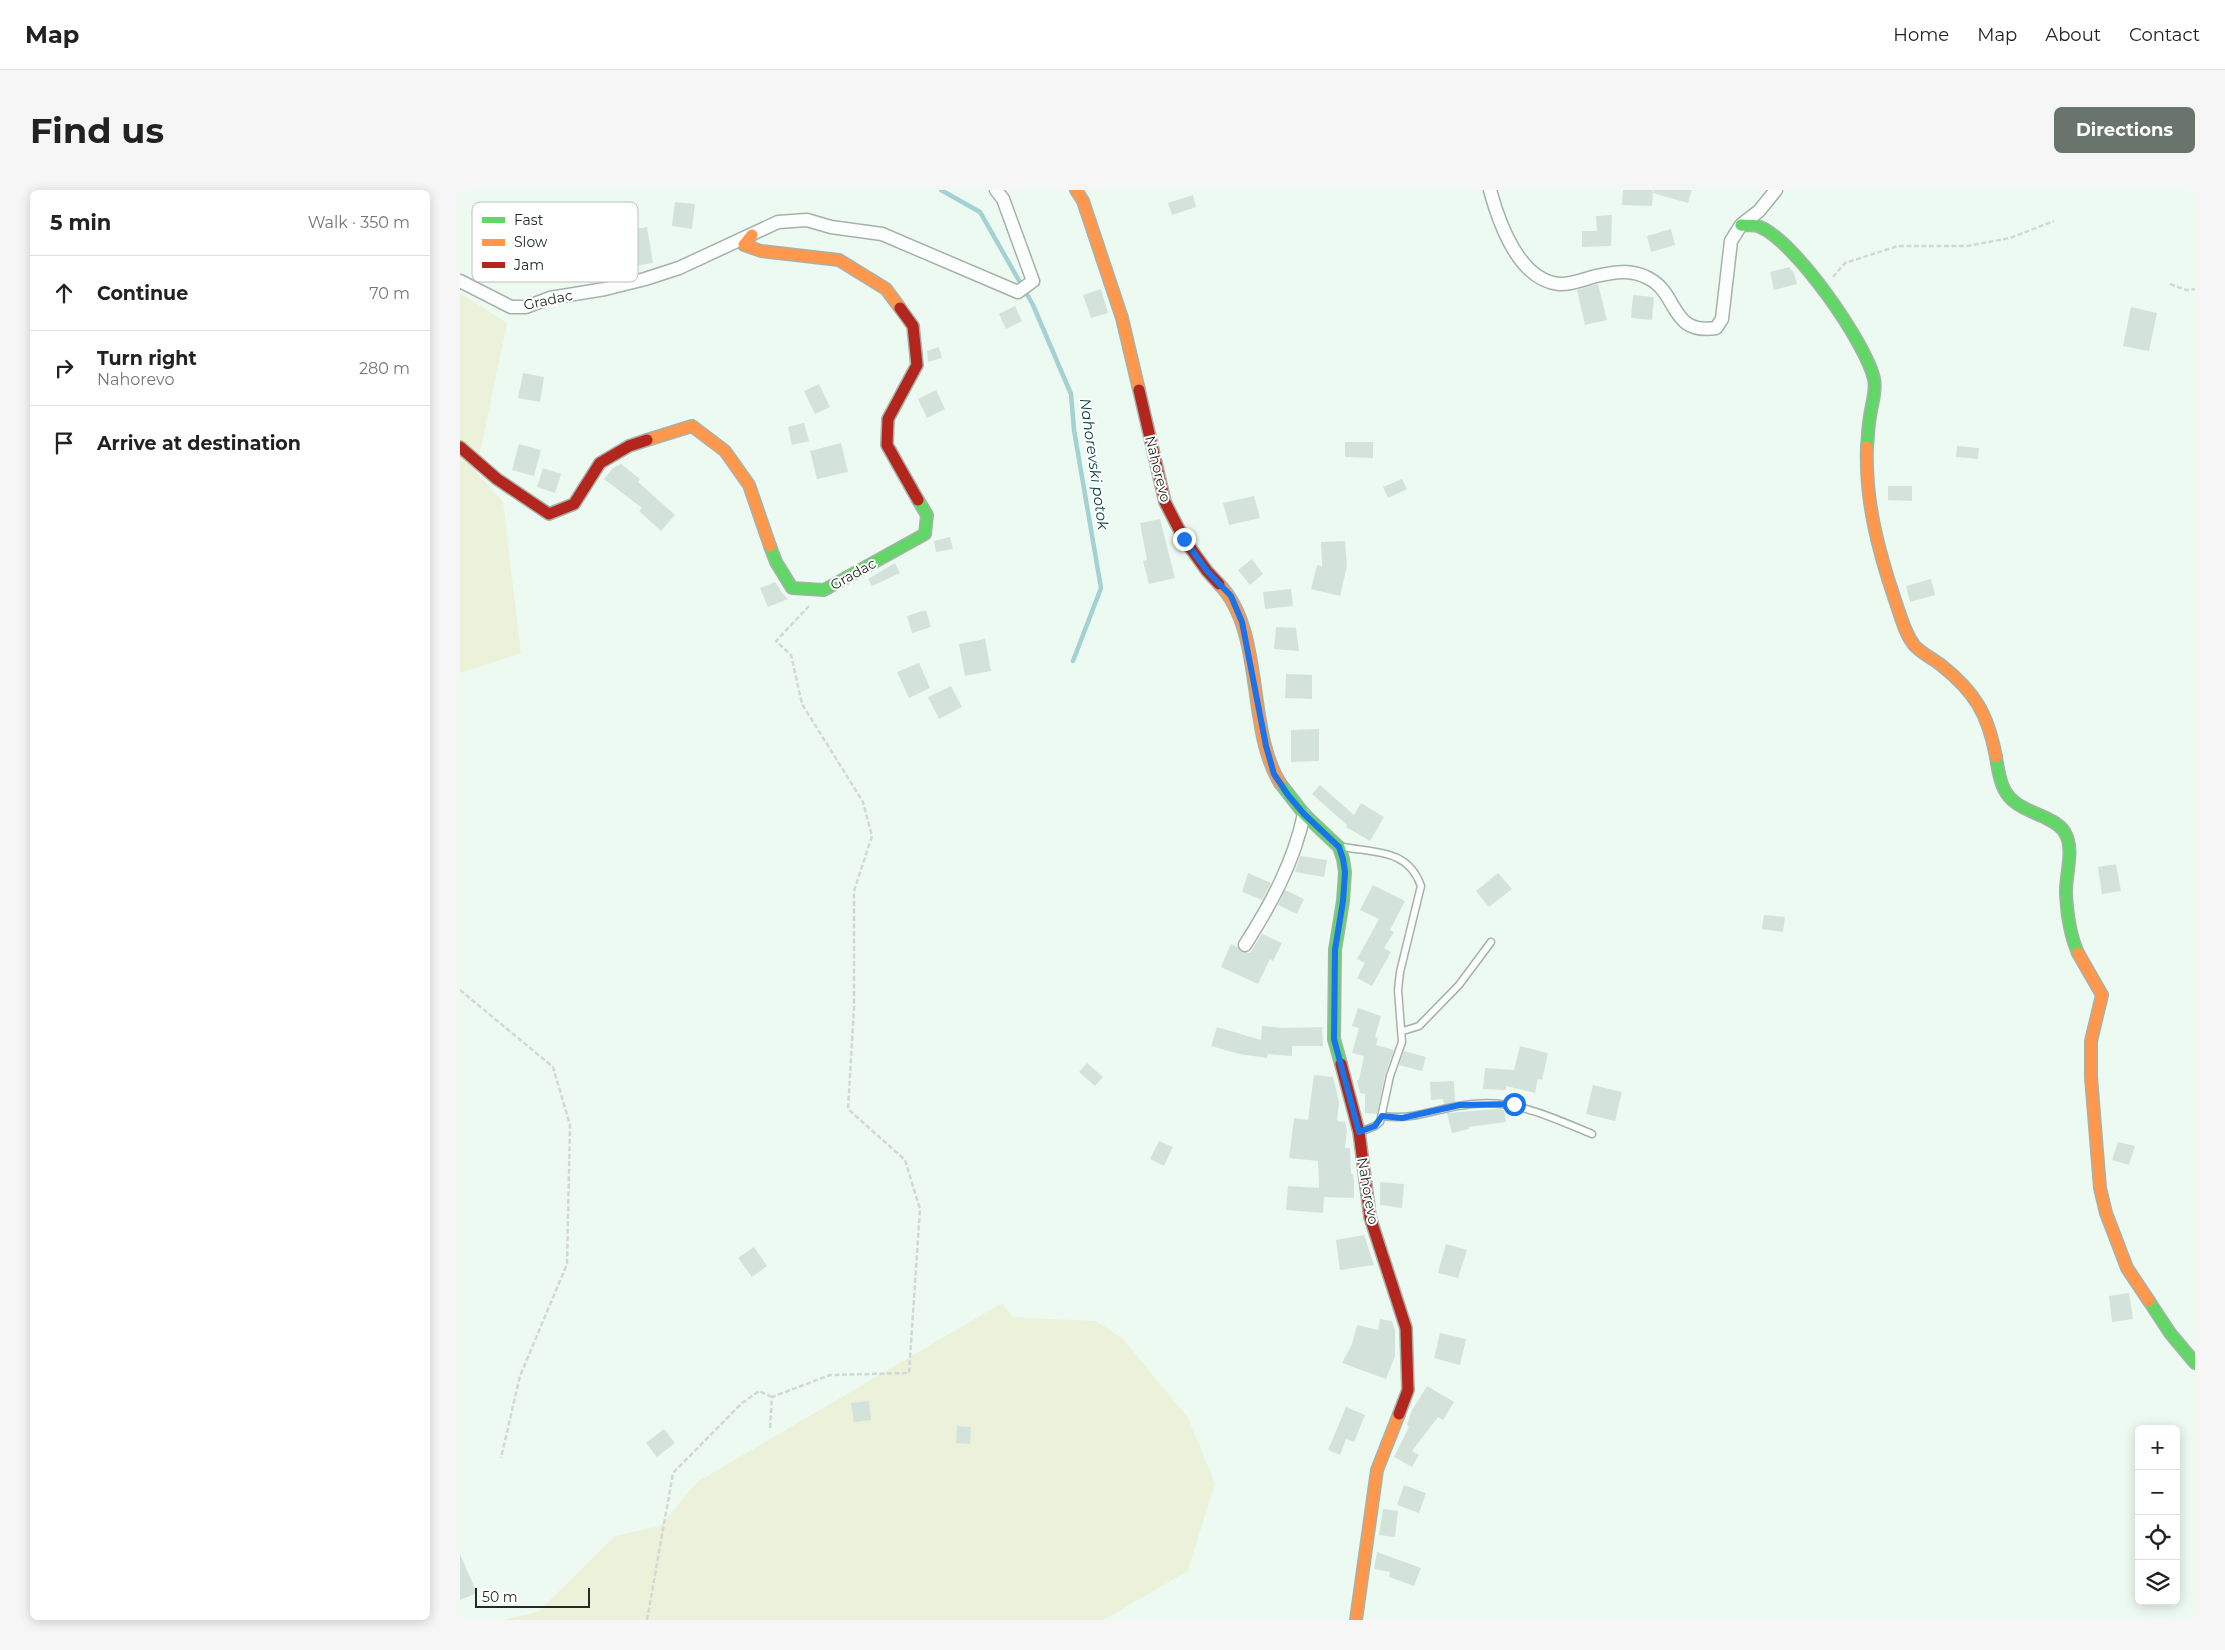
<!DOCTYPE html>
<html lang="en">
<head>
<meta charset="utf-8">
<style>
	:root { --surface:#fff; --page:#f6f6f6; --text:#222; --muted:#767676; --line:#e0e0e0; --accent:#68746c }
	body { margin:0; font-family:Montserrat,sans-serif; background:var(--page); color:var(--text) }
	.controls { position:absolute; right:15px; bottom:15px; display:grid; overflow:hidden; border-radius:8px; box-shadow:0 2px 12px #0003 }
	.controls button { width:45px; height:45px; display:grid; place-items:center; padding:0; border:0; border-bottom:1px solid var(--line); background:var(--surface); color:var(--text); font:25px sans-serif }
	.scale { position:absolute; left:15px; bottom:12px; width:115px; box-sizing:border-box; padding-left:5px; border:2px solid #212c24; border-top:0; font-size:14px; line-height:18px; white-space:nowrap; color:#212c24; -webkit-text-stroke:4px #fff; paint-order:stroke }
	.stop { position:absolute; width:15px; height:15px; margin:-11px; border:4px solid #1a73e8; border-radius:50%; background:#fff }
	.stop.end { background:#1a73e8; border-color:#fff; box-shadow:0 1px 5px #0008 }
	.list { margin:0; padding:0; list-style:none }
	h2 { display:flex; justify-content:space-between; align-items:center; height:65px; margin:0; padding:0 20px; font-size:21px }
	h2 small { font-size:16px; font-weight:400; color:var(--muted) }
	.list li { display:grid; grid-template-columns:32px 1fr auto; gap:15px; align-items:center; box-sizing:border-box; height:75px; padding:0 20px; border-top:1px solid var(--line) }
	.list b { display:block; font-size:19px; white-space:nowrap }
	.list p { margin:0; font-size:16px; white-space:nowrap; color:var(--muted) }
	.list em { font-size:16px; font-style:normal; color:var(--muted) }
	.icon { flex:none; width:28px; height:28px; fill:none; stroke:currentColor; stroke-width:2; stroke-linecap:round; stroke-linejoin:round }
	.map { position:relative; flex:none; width:1735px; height:1430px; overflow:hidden; border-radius:8px }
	header { display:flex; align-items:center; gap:30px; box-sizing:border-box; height:70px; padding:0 25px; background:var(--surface); border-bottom:1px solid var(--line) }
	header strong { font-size:24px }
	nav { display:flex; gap:28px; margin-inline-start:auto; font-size:18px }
	.intro { display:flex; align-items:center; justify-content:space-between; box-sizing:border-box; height:120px; padding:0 30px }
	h1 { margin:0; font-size:35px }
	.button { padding:12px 22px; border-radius:8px; background:var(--accent); color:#fff; font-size:18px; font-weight:700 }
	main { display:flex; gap:30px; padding:0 30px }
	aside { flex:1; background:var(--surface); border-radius:8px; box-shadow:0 2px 12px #0003 }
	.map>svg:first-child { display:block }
</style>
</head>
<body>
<header>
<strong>Map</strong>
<nav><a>Home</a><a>Map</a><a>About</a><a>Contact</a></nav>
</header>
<div class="intro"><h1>Find us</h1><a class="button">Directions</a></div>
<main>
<aside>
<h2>5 min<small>Walk · 350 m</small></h2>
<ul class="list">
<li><svg class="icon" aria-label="ahead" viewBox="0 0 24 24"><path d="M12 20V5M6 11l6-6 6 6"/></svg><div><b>Continue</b></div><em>70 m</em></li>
<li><svg class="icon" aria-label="right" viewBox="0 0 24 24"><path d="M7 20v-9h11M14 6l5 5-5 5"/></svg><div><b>Turn right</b><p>Nahorevo</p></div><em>280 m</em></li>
<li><svg class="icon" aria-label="arrive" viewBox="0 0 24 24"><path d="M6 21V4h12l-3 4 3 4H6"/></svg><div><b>Arrive at destination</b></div></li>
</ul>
</aside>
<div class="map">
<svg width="1735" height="1430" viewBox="0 0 1735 1430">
	<rect width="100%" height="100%" fill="#edfaf1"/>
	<path fill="#ecf2d9" d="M0 103 47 133 16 282 43 312 61 463 0 483Z
		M542 1113 553 1127 636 1131 663 1149 728 1228 755 1293 728 1381 643 1430H42L78 1422 155 1346 200 1336 237 1292Z"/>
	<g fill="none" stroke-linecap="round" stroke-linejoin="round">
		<path stroke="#a4d1d2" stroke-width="4.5" d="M481 0 520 22 573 115 611 204 614 240 641 398 613 471"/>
	</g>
	<path fill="#d3e3dc" d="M1163 0H1193L1192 16 1162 15Z
		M1194 0H1232L1228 13 1193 3Z
		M733 5 736 17 712 25 708 13Z
		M215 12 235 14 232 39 212 36Z
		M1152 25 1151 56 1122 57V41H1137L1136 26Z
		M187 37 193 73 163 78 157 42Z
		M1211 39 1215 55 1191 62 1187 46Z
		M1329 77 1334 83 1337 94 1314 100 1310 82Z
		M1138 94 1147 130 1125 135 1117 100Z
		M641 99 648 123 631 128 623 105Z
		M1173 105 1194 107 1192 130 1171 128Z
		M555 116 562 131 546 139 539 124Z
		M1671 117 1697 123 1689 161 1663 156Z
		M479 157 482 168 468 172 467 161Z
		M63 183 84 187 80 212 58 208Z
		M359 194 370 217 355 224 344 201Z
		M476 200 485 219 467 228 458 209Z
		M344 233 349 251 332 255 328 237Z
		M885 252H913V268L885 267Z
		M381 253 388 282 357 289 350 261Z
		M59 254 81 260 74 286 52 280Z
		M1497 256 1519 258 1518 269 1496 267Z
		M161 274 180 289 178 292 215 325 201 341 179 321 182 318 144 289 153 278Z
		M83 278 101 284 95 303 77 297Z
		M942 289 947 299 928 308 923 297Z
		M1428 296H1452V311L1428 310Z
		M794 306 800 328 769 335 763 313Z
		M700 329 715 388 689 394 683 371 687 370 680 333Z
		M490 347 493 359 476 362 474 351Z
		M885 351 887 376 880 406 851 399 857 375 862 376 861 352Z
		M792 369 803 384 790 395 778 380Z
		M435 373 440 383 412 396 408 389Z
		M1471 389 1475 405 1450 412 1446 396Z
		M315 392 323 404 328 409 308 417 300 398Z
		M831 399 833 416 805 419 803 402Z
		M466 420 471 437 452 443 447 426Z
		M816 437 836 438 839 461 814 459Z
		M525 449 531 481 505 486 499 454Z
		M459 473 470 498 449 508 437 482Z
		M826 484 852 485V509L825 508Z
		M491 496 502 517 479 529 468 507Z
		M859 539V571L831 572V540Z
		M860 595 894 625 901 613 924 627 910 651 886 637 887 635 852 604Z
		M840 666 867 670 864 687 835 682Z
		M1656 674 1661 701 1642 704 1638 677Z
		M788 683 811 693 802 710 782 702Z
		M1038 683 1052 699 1029 717 1016 701Z
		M913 695 945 711 930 740 934 742 924 758 931 762 912 796 897 788 905 773 897 769 919 729 900 720Z
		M825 700 844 709 837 724 818 715Z
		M1304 725 1325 727 1323 742 1302 739Z
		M802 744 822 753 813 771 810 769 798 794 761 777 771 754 777 757 781 762 790 763Z
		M898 818 921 826 915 847 918 848 916 855 934 860 925 885 917 924 905 923V904L900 903 897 890H899L904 866 892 863 899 838 892 836Z
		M802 836 823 838 862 837 863 856H832V866L808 864 807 868 779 864 751 856 757 837 801 850Z
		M1060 856 1088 863 1082 890 1078 889 1075 903 1046 896V900L1023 899 1025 878 1054 880Z
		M944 861 966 867 962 881 939 875Z
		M627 873 643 887 635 896 619 882Z
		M854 885 873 887 879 912 877 931 885 932 887 940 885 958H890L891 984H893L894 991V1008L864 1007 863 1023 826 1020 828 996 859 998 858 971 829 968 834 928 848 930Z
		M994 891 995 912 984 914 983 909 971 910 970 892Z
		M1133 895 1162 902 1155 931 1126 924Z
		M1037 919 1044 920 1046 932 1009 937V939L992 943 987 923Z
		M699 951 713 957 704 976 690 969Z
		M1658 952 1675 956 1669 975 1652 970Z
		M920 992 944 994 942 1018 920 1015Z
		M904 1045 914 1075 880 1080 876 1050Z
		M986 1054 1007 1060 998 1088 978 1083Z
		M294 1057 307 1076 292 1087 278 1068Z
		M1669 1103 1673 1129 1652 1132 1649 1106Z
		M920 1129 932 1131 935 1140V1166L926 1189 882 1173 892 1154 897 1135 918 1140Z
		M980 1143 1006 1149 1000 1175 974 1168Z
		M967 1196 994 1212 983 1230 978 1227 952 1261 959 1265 952 1277 934 1267 949 1237 947 1235 952 1220Z
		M409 1211 411 1230 394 1232 391 1213Z
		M886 1217 905 1225 894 1252 886 1249 880 1265 868 1260Z
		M497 1236 511 1237 510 1254 496 1253Z
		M204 1239 215 1253 197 1267 186 1253Z
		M944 1295 966 1303 959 1323 937 1315Z
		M923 1319 938 1321 935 1347 919 1345Z
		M917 1362 961 1378 954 1396 929 1387 930 1382 914 1379Z
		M0 1364 17 1403 0 1410Z"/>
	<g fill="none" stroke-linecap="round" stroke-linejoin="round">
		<g stroke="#a6b1aa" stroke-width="9">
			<path id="lane" d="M883 657C916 663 948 659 961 696L940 782 938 800 942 852 930 886 920 932 915 936 900 942
				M943 841 959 836 999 795 1031 752
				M922 926C953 930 969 921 998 916 1050 906 1086 925 1132 944"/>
		</g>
		<g stroke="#a6b1aa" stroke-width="15">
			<path id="street" d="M1030 0C1039 33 1059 90 1099 94 1110 95 1125 89 1136 86 1155 82 1170 79 1188 88 1219 103 1209 145 1256 138L1262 129 1271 51 1281 35 1299 21 1316 0
				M0 91 51 117H66L90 108 145 99 185 89 219 78 318 32 347 30 371 37 422 44 558 102 573 91 543 9 536 0
				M785 755C811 714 834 672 844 624"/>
		</g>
		<g stroke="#a6b1aa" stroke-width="14">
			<path id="fast" d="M1281 35C1287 36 1294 34 1300 37 1335 51 1406 153 1414 189 1417 201 1411 215 1410 227 1408 237 1408 247 1407 257
				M310 356 316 372 332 398 364 400 465 344 467 325 458 310
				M1536 567C1542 607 1548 612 1584 627 1592 631 1601 635 1605 643 1615 660 1605 685 1606 704 1607 723 1610 745 1618 763
				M820 593 844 624 879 657 883 669 885 682 883 711 875 760 874 849 881 874
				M1689 1111 1710 1143 1735 1173"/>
		</g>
		<g stroke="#a6b1aa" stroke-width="14">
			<path id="slow" d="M616 0 623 11 662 128 679 200
				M292 45 284 55 301 61 379 70 426 99 440 118
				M187 250 232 236 265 261 289 295 310 356
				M1407 257C1405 310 1418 360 1435 410 1440 424 1444 442 1454 455 1461 463 1473 469 1481 475 1515 502 1528 524 1536 567
				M759 394C805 441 786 538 820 593
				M1618 763 1642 805 1631 851V887L1640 998 1646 1023 1667 1078 1689 1111
				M896 1430 917 1280 939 1224"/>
		</g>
		<g stroke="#a6b1aa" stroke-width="14">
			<path id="jam" d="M440 118 453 136 457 175 428 229 427 255 458 310
				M679 200 705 312 724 349 747 381 759 394
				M0 257 37 289 89 324 114 314 140 273 169 256 187 250
				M881 874 899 942 910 1027 946 1138 948 1200 939 1224"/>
		</g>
		<path stroke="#d4d8d5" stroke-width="2.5" stroke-dasharray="5 2.5" stroke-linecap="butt" d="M1373 87 1385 73 1438 56H1507L1550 48 1594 31
			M1710 94 1726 100 1735 99
			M0 800 93 877 110 935 107 1074 60 1186 41 1268
			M310 1238 312 1207 370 1185 449 1183 460 1019 445 970 388 919 394 818V701L412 646 403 612 342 514 331 465 316 451 349 416
			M187 1430 213 1283 282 1213 299 1201 312 1207"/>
		<use href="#lane" stroke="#fcfefd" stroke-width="6"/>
		<use href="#street" stroke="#fcfefd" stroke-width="12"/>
		<use href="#fast" stroke="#63d668" stroke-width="11"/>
		<use href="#slow" stroke="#ff974d" stroke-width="11"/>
		<use href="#jam" stroke="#b3261e" stroke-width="11"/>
	</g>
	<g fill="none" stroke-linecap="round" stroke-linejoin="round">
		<path stroke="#1a73e8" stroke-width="6" d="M724 349 747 381 771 406 782 432 806 556 814 584 828 605 844 624 879 657 883 669 885 682 883 711 875 760 874 849 899 942 915 936 922 926 942 928 1000 915 1054 914"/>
	</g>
	<g text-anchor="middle" stroke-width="4" stroke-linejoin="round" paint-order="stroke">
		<g font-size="14" fill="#212c24" stroke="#fff">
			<text transform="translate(88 110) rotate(-12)" y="5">Gradac</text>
			<text transform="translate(698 279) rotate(76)" y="5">Nahorevo</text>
			<text transform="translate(393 384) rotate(-29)" y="5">Gradac</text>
			<text transform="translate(908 1001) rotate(80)" y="5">Nahorevo</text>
		</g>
		<g font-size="15" font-style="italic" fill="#043f43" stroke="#fff">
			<text transform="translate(634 274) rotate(82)" y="5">Nahorevski potok</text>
		</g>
	</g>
	<rect x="12" y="12" width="166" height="80" rx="8" fill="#fff" stroke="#bcc0bd" stroke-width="1"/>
	<rect x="22" y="27" width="23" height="6" fill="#63d668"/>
	<rect x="22" y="49" width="23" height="7" fill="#ff974d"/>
	<rect x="22" y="72" width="23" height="6" fill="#b3261e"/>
	<g font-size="14" fill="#212c24">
		<text x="54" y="35">Fast</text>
		<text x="54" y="57">Slow</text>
		<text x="54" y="80">Jam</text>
	</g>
</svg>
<div class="controls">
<button>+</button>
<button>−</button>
<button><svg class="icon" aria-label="locate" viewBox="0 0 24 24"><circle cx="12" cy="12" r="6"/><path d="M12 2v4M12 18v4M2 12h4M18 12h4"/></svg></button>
<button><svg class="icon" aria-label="layers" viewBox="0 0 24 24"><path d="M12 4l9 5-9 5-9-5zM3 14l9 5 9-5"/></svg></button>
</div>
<div class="scale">50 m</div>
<div class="stop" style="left:1054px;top:914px"></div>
<div class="stop end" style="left:724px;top:349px"></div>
</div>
</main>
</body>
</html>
